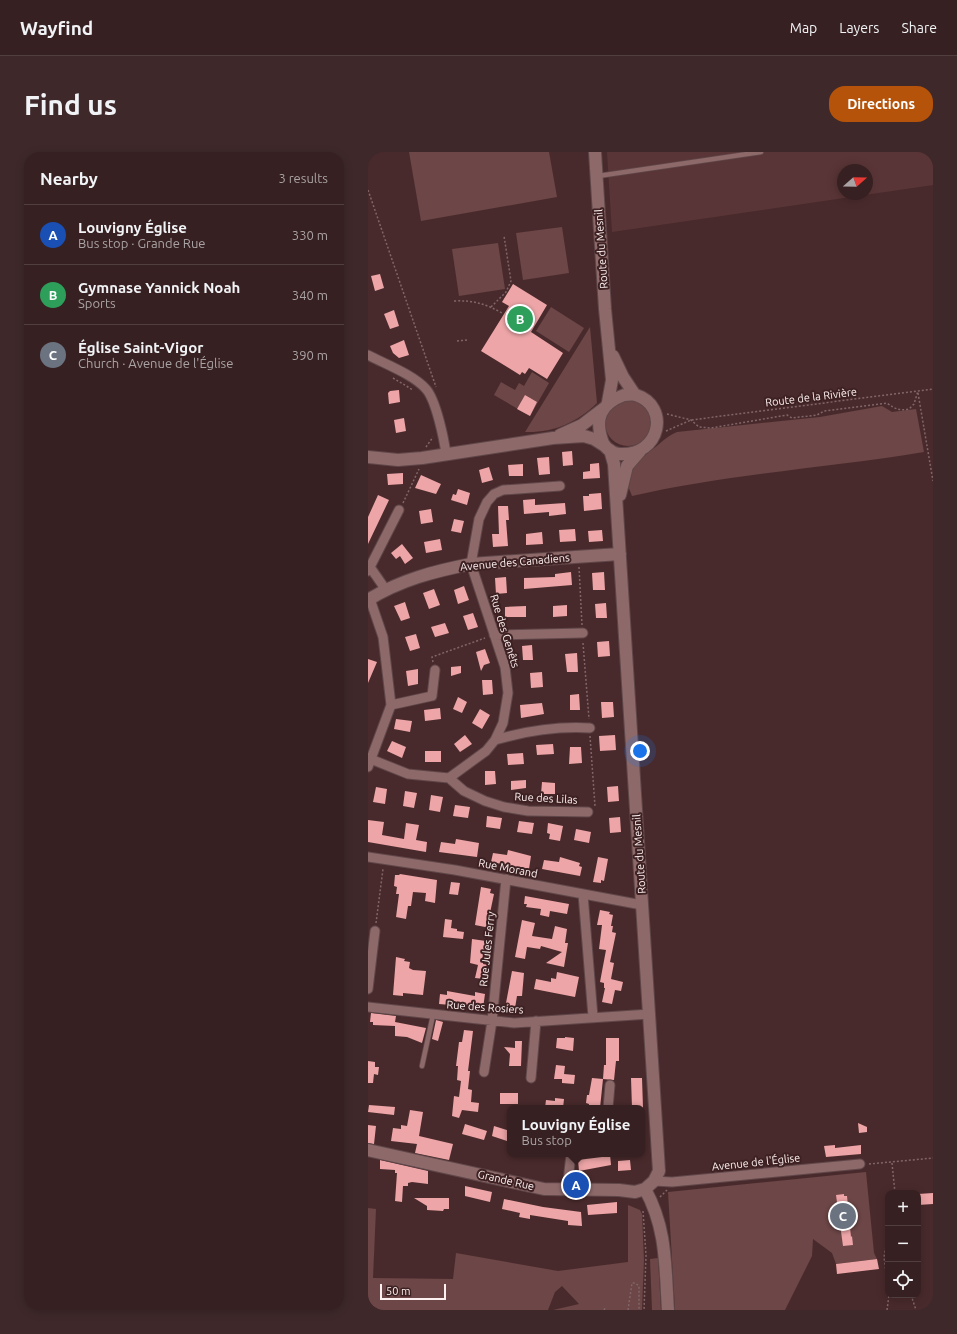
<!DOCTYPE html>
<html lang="en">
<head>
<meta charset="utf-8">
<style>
	:root { --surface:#372021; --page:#3e282a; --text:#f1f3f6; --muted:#aaa3a5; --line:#513e3f; --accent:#b45309 }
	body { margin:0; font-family:Ubuntu,sans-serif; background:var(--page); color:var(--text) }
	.controls { position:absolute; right:12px; bottom:12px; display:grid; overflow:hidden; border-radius:8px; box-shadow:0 2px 10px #0003 }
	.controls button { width:36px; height:36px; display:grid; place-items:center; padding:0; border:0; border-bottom:1px solid var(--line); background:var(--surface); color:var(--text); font:20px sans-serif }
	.compass { position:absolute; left:469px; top:12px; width:36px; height:36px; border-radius:50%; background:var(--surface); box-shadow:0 2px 10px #0003; rotate:70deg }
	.scale { position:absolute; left:12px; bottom:10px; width:66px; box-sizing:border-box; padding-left:4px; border:2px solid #fdf0f0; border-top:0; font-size:11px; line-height:14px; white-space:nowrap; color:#fdf0f0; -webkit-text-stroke:3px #3e2122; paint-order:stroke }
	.you { position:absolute; left:272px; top:599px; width:14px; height:14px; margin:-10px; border:3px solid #fff; border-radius:50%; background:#1a73e8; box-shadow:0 0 0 6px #1a73e833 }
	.badge { display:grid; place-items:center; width:26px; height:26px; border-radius:50%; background:var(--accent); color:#fff; font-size:13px; font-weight:700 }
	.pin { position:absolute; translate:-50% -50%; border:2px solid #fff; box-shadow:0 1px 4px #0006 }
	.popup { position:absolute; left:139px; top:953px; width:138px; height:52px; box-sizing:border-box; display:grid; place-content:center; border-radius:8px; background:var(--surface); filter:drop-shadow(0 1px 3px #0005); font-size:13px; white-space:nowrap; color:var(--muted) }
	.popup b { font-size:15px; color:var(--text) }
	.popup::after { content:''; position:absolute; left:50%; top:100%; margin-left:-8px; border:8px solid transparent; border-top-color:var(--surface) }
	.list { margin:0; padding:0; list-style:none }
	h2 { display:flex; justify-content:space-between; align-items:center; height:52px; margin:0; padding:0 16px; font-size:17px }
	h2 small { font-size:13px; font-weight:400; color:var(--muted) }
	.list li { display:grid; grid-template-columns:26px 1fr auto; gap:12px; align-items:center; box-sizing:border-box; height:60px; padding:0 16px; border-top:1px solid var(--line) }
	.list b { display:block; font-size:15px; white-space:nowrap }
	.list p { margin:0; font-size:13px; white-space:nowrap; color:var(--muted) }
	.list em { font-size:13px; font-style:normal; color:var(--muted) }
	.icon { flex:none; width:22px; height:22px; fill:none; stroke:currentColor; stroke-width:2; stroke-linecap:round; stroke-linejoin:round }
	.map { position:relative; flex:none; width:565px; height:1158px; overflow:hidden; border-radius:16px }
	header { display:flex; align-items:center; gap:24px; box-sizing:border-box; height:56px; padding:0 20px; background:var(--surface); border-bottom:1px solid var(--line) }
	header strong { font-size:19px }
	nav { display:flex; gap:22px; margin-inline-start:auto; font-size:14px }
	.intro { display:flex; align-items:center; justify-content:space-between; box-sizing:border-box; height:96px; padding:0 24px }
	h1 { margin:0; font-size:28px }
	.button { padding:10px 18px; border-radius:16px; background:var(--accent); color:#fff; font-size:14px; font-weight:700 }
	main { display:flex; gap:24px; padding:0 24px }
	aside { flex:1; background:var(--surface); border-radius:16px; box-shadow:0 2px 10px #0003 }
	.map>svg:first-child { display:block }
</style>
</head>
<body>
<header>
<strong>Wayfind</strong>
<nav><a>Map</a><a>Layers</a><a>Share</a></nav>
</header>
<div class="intro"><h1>Find us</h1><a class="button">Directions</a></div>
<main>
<aside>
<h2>Nearby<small>3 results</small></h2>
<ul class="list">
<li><span class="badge" style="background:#1a4fb4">A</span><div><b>Louvigny Église</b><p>Bus stop · Grande Rue</p></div><em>330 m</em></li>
<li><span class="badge" style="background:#2e9e5b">B</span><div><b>Gymnase Yannick Noah</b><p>Sports</p></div><em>340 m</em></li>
<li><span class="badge" style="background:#6b7280">C</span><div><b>Église Saint-Vigor</b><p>Church · Avenue de l'Église</p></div><em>390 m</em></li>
</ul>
</aside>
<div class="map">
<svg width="565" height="1158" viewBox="0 0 565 1158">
	<rect width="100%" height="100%" fill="#492a2c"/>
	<path fill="#5a3537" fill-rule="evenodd" d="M239 0H565V33L244 80ZM475 18H499V42H475Z"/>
	<path fill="#6d4647" d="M41 0H181L189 45 53 69Z
		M194 75 201 121 155 128 148 81Z
		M130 91 137 137 91 144 84 97Z
		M183 155 216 176 201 200 168 179Z
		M222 175 229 251C209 271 184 281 157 280Z
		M164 220 181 231 162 264 126 243 133 230 147 238 151 231 156 234Z
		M237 271a23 23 0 1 1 46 0a23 23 0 1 1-46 0Z
		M514 254 524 260 548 257 556 300C459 316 360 322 264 344 263 340 259 334 259 329 258 315 272 308 281 300 291 293 297 285 309 280L452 265Z
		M498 1020 506 1101 509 1107 468 1112 464 1101 445 1087 444 1104 417 1158H307L300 1040Z
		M260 1053 272 1058 274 1062 276 1108 274 1158H185L211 1152 194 1134 187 1140 180 1158H0V1056L8 1057 5 1126 85 1127 88 1101 190 1119 260 1110Z
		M290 1106 293 1158H284L282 1107Z"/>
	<path fill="#eda5a7" d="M12 122 16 136 7 139 3 124Z
		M145 132 179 153 163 180 195 201 179 227 161 216 157 222 154 220 152 223 113 199 141 154 134 150Z
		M26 158 31 174 22 177 16 162Z
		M36 188 41 203 31 206 25 201 22 194Z
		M31 238 32 250 21 252 20 241 22 239Z
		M157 243 169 250 162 264 149 257Z
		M36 266 38 279 28 281 26 268Z
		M204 299 205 313 195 314 194 300Z
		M181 305 182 322 171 323 169 306Z
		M231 311 232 326 215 327V320L222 319V312Z
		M155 312V324H141L140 313Z
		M121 315 125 328 114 331 111 318Z
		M35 321V332L20 333 19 322Z
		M53 323 73 332 68 342 47 336Z
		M90 337 102 341 99 353 83 348 85 342 88 343Z
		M233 341 234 357 216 359 215 344H221V342Z
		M10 343 21 348 0 392V365Z
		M167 347V353L197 351 198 362 181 364V360L156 362 155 348Z
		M130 354H140L141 368H138L140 394 125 395 124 382H131Z
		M63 357 65 370 53 372 51 359Z
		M86 367 96 369 93 381 83 379Z
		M207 377 208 389 192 390 191 378Z
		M234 378 235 389 221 390 220 379Z
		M174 380 175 392 158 393V382Z
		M72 387 74 398 58 401 56 390Z
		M34 392 45 406 37 412 32 404 28 407 23 401Z
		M203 420 204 433 156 437V426L187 425V422Z
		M236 420 237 438H225L224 421Z
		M138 425 139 441 128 442 127 426Z
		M96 434 101 448 90 452 86 438Z
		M66 437 72 453 61 457 55 441Z
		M37 450 42 466 33 469 26 454Z
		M238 451 239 466H228L227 452Z
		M199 453V464L185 465V454Z
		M158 454V465H137V455Z
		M105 461 110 475 100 478 95 464Z
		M77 471 81 481 67 485 63 475Z
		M48 482 52 496 42 499 37 485Z
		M241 489 242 504 230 505 229 490Z
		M164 493 165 508H155L154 494Z
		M117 497 122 511 116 513 113 519 108 500Z
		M209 501 210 520H199L197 502Z
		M0 507 9 510 0 531Z
		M93 514V521L83 524V515Z
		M50 517V532L40 534 38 519Z
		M174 520 175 535 163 536 162 521Z
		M114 528H124L125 542 115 543Z
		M211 542 212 558H202V543Z
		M90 545 99 550 94 561 85 557Z
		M233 550H245L246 565 234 566Z
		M174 551 176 562 153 566 152 553Z
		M72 556 73 567 57 569 56 558Z
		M112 557 122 563 114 577 104 571Z
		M28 567 44 569 42 580 26 577Z
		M97 583 104 592 92 600 86 592Z
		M247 583 248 598 232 599 231 584Z
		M24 589 38 595 34 606 19 599Z
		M185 592 186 602 169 603 168 593Z
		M202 595H213L214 611 201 612Z
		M57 599H73V610H57Z
		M155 601 156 612 140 613 139 602Z
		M117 619H127L128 632 117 633Z
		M158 628V636L143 638V629Z
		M174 630 187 631V642H173Z
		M250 634 251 649 240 650 239 635Z
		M8 635 19 637 17 652 5 650Z
		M37 639 49 641 46 656 35 654Z
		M63 643 75 645 72 660 61 658Z
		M87 653 102 655 100 666 85 664Z
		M119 664 134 666 132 677 118 675Z
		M252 665 253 680 242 681 241 666Z
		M0 668 16 670 14 683 36 687 38 671 51 673 48 688 59 690 58 700 0 690Z
		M151 669 166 671 164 682 149 680Z
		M180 671 195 674 192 689 181 687 182 682 179 681Z
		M208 677 223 680 221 691 206 688Z
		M88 687 111 691 109 705 71 700 73 690 87 692Z
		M140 698 163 704 161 717 123 710 125 701 139 703Z
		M192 705 212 711 211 714 214 715 212 724 174 717 176 708 191 710Z
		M230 705 240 707 236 729 233 728V731L225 730Z
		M32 722 69 728 67 751 57 749 58 741 45 740 43 754H40L38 767 28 765 31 742H28L29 735 26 734 27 723H31Z
		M83 730 92 731 90 743 81 742Z
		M113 735 123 737 122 741 126 742 122 761H125L122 776 107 773Z
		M157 744 201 752 199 762 182 759 181 765 172 763 173 757 158 755 159 752H156Z
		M232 758 242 760 241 762 245 763 243 774H245L244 780 248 781 242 810 246 811 243 827 255 830 253 839 247 838 244 852 234 850 237 836H236V831L232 830 238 798 231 797 234 773H229Z
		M77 767 84 768 83 776 89 777V779L96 780 95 787 75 785Z
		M154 768 167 771 164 784 184 787 187 774 199 777 197 791H200L196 815 178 811 194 800 173 794 172 797 159 795 157 807 147 805Z
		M104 787 118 789 115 812 120 813 117 827 107 826 110 813 102 811Z
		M28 805 37 807 36 809 42 810 41 816 45 818 58 819 55 843 35 841V844L25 843Z
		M144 819 156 821 154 844H149L147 856 139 855 140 852 138 851Z
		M189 820 211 825 207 845 166 837 168 827 183 830V826L188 827Z
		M79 839 107 844V840L117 842 115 856 83 851V853L71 852 72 842 79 843Z
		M3 861 28 864 27 870 58 876 54 891 39 885 27 884V872V874L5 873V870H2Z
		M68 868 75 870 70 889 64 887Z
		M96 878 105 879 100 919H102L100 937 104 938 103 950 111 951 110 960 94 958 91 966 84 964 86 944 91 945 93 929 89 928 90 914H88L91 890H94Z
		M197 885 206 886 205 899 188 896 189 886H197Z
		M238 886H251V909H248L246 928 235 927 232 956H221V952L218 951 219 943H221L224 926 235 927 236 913H238Z
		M147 889H154L153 914H141L142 902 136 895 147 896Z
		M0 909 7 910V915H11L10 923 6 922 5 931H0Z
		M188 913 197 914 196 922 207 923 206 932 194 931V927H186Z
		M263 926H274L275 956H264Z
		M132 941H150V952H132Z
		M187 946 196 947 195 956H177L178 948 187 949Z
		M1 953 27 955 26 963 0 960Z
		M42 958 55 960 51 984 85 992 81 1008 47 1001 49 992 23 989 25 976 33 977V973L39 974Z
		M490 971 499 975V980L491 981Z
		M97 972 119 979 116 988 94 982Z
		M0 973 8 974 6 992 0 991Z
		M126 974 142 979V990L124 984Z
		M467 993V996L493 993V1002L458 1005 456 994Z
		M234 1002H242L243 1013 211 1019 210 1008 234 1005Z
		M12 1008 60 1019V1032L44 1030 40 1031V1034H35L34 1050 27 1049 29 1021H27V1018L12 1017Z
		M262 1008 263 1018 250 1019V1009Z
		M97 1034 124 1040 122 1050 97 1044Z
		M565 1041V1052L550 1053V1042Z
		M476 1042V1044H479L483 1085 484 1084 485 1093 475 1094 468 1043Z
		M46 1046H81V1057H76L75 1059 59 1058V1054Z
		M136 1047 175 1055 213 1060 214 1074 200 1073V1069L162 1063V1067L151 1065 152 1061 134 1057Z
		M249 1050V1061L220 1063 219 1053Z
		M509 1107 511 1117 469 1122 468 1112Z"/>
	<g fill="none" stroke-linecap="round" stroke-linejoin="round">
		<g stroke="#604749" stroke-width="6">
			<path id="service" d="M230 24 393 0
				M54 914 65 863"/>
		</g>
		<g stroke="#604749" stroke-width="11">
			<path id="minor" d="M0 203C17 212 46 223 58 237 68 248 76 287 78 302
				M2 415 18 438
				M0 419 31 358
				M126 483 215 481
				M23 553 64 544 67 518
				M127 588C158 579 189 574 222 576
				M0 606 40 622 81 626 96 639 117 649 136 655 160 659 220 660
				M0 615 23 553 15 485 2 447
				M81 626 118 599 127 588 135 571 140 541 137 515 103 412 111 367 119 350 126 342 135 338 192 334
				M0 705 87 718 274 753
				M215 742 225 865
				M0 837 7 779
				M0 855 146 871 282 862
				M116 920 124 869 138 727
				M163 926 168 869
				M240 956 242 933
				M286 1029 304 1030 492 1012
				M199 1038 203 1002"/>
		</g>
		<g stroke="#604749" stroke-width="14">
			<path id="tertiary" d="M227 0 237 157 244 228 240 250
				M245 204 255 225 267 243
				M256 243C259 243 264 242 268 243 302 254 293 304 252 302 246 302 238 297 235 291 226 267 232 252 256 243Z
				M192 283 214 273 235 257
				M0 305 30 308 54 306 185 286 216 284 226 287 237 294
				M252 343 259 314 272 299
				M0 448C32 428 67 419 103 412L252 402
				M0 998 176 1037 251 1038 267 1040 277 1037 286 1029 291 1019 246 312 242 298
				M277 1037C299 1077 297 1114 300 1158"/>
		</g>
		<path stroke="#806668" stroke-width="1.5" stroke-dasharray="2 2" stroke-linecap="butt" d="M0 38 68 235
			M86 149C105 148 118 152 134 161
			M123 155 138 140 143 129 136 84
			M89 189 99 188
			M25 226 45 238
			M550 241 565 329
			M299 262 323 268 331 275 343 276 419 263 424 266 449 263 456 259 519 251C527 257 532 259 541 257L546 252 550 239
			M298 279 323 268 565 237
			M58 295 65 285
			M35 351 51 317
			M211 415 214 473
			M215 491 221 567
			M65 510 64 505 117 486
			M222 584 227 654
			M8 771 15 717
			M524 1011 527 1041
			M501 1012 565 1006
			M292 1045 299 1038
			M275 1059 278 1103 276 1158
			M520 1083 516 1105 520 1134
			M543 1143 548 1158
			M236 1158 237 1156
			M260 1158 264 1131H267L271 1134V1158
			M519 1158 521 1143"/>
		<use href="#service" stroke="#8d696a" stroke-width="4.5"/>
		<use href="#minor" stroke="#8d696a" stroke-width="9"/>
		<use href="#tertiary" stroke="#8d696a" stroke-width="12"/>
	</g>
	<g text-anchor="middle" stroke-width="4" stroke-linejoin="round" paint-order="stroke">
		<g font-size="11" fill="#fdf0f0" stroke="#3e2122">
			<text transform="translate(233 97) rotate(-94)" y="4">Route du Mesnil</text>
			<text transform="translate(443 245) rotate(-7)" y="4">Route de la Rivière</text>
			<text transform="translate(147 410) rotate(-5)" y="4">Avenue des Canadiens</text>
			<text transform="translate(137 479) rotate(73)" y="4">Rue des Genêts</text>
			<text transform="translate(178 646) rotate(3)" y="4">Rue des Lilas</text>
			<text transform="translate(271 702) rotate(-94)" y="4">Route du Mesnil</text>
			<text transform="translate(140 716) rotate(11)" y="4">Rue Morand</text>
			<text transform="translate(119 797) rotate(-84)" y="4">Rue Jules Ferry</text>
			<text transform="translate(117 855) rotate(4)" y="4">Rue des Rosiers</text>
			<text transform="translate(388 1010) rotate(-6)" y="4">Avenue de l'Église</text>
			<text transform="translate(138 1028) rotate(13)" y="4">Grande Rue</text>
		</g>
	</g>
</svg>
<div class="controls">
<button>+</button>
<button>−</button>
<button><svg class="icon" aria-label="locate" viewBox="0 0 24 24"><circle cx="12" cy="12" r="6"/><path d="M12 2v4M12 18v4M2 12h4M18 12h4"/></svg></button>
</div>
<svg class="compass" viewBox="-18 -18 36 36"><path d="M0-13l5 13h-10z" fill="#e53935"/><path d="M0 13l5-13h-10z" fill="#aaa3a5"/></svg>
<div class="scale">50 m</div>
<div class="you"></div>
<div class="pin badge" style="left:208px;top:1033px;background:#1a4fb4">A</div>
<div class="popup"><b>Louvigny Église</b>Bus stop</div>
<div class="pin badge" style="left:152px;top:167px;background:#2e9e5b">B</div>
<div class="pin badge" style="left:475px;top:1064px;background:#6b7280">C</div>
</div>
</main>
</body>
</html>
